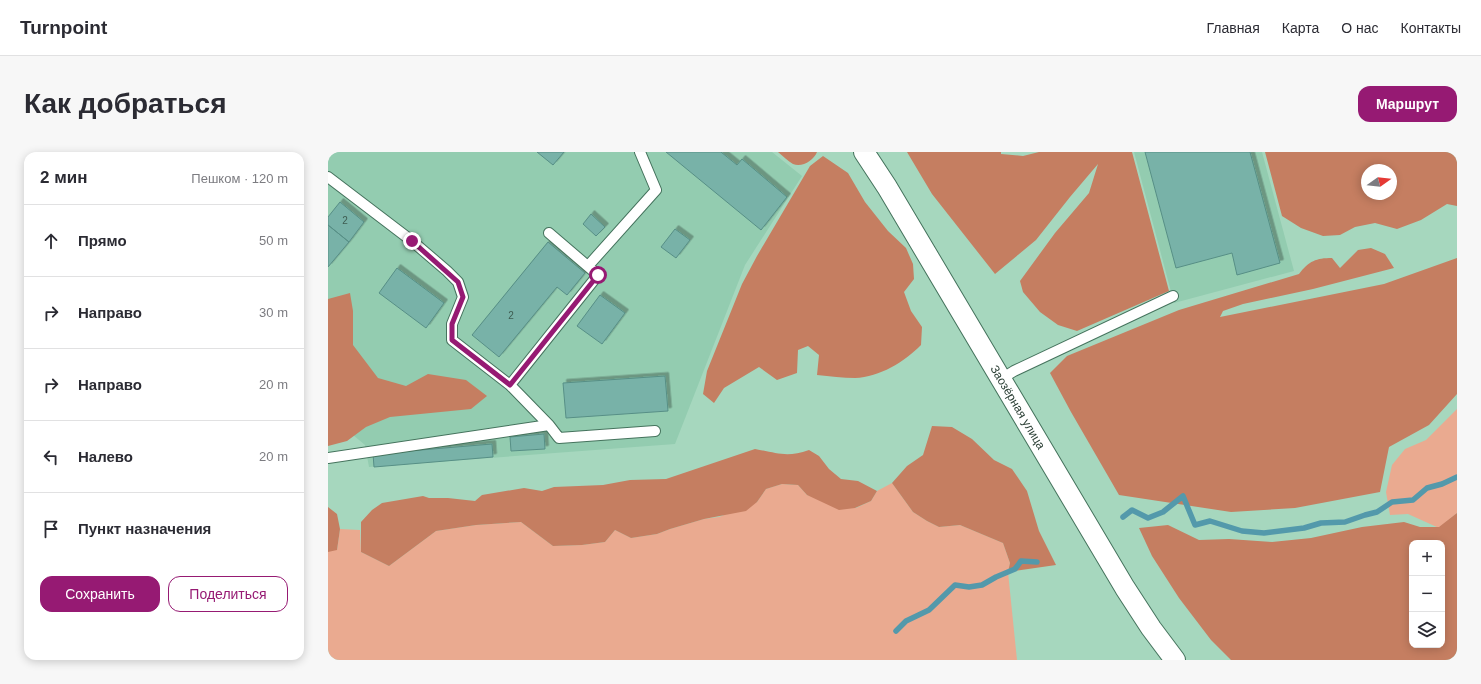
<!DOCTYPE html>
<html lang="ru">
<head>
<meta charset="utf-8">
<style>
	:root { --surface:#fff; --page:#f7f7f7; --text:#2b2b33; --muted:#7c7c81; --line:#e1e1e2; --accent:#961a73 }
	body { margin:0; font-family:Helvetica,sans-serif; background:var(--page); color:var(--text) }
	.controls { position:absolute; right:12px; bottom:12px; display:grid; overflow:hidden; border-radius:8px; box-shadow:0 2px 10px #0003 }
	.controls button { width:36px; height:36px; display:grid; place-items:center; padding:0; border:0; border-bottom:1px solid var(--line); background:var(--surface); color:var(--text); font:20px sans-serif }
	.compass { position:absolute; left:1033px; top:12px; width:36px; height:36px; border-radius:50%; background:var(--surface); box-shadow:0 2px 10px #0003; rotate:75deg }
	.stop { position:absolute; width:12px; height:12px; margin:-9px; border:3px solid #961a73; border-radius:50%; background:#fff }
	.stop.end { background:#961a73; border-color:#fff; box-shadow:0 1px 4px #0008 }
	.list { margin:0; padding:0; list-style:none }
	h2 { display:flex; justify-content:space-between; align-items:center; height:52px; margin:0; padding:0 16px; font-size:17px }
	h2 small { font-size:13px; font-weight:400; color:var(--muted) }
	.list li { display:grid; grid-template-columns:26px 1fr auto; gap:12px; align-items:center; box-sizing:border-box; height:72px; padding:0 16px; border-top:1px solid var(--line) }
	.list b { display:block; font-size:15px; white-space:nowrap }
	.list em { font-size:13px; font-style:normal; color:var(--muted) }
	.actions { display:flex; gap:8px; padding:12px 16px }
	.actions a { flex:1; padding:9px 0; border:1px solid var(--accent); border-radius:12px; text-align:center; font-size:14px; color:var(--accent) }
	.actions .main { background:var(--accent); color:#fff }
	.icon { flex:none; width:22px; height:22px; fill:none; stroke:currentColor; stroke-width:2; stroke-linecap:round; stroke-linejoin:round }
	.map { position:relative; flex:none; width:1129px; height:508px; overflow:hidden; border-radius:12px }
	header { display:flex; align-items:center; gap:24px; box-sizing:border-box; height:56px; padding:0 20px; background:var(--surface); border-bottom:1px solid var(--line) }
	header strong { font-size:19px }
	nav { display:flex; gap:22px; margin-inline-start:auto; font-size:14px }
	.intro { display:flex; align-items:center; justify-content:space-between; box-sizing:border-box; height:96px; padding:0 24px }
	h1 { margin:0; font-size:28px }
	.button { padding:10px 18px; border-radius:12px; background:var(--accent); color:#fff; font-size:14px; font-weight:700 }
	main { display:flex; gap:24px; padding:0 24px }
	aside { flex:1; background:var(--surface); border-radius:12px; box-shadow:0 2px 10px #0003 }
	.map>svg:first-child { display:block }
</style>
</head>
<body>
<header>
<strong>Turnpoint</strong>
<nav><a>Главная</a><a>Карта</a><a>О нас</a><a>Контакты</a></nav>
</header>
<div class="intro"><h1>Как добраться</h1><a class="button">Маршрут</a></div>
<main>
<aside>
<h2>2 мин<small>Пешком · 120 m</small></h2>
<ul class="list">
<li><svg class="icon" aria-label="ahead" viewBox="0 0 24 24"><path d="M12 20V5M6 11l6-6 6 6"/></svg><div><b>Прямо</b></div><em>50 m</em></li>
<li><svg class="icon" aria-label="right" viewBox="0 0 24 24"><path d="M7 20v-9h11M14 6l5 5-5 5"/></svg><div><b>Направо</b></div><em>30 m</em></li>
<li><svg class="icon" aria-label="right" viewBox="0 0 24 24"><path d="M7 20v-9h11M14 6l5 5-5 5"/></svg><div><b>Направо</b></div><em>20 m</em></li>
<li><svg class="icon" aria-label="left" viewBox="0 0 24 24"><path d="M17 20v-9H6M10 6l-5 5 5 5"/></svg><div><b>Налево</b></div><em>20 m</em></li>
<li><svg class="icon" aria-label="arrive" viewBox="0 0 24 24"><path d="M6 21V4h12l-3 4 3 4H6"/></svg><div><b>Пункт назначения</b></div></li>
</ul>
<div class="actions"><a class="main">Сохранить</a><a>Поделиться</a></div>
</aside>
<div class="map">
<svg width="1129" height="508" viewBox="0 0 1129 508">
	<defs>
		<filter id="shadow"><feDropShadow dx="3.5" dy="-3.5" stdDeviation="0" flood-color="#0004"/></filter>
	</defs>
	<rect width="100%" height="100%" fill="#a6d7be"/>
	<path fill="#93ccb0" d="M0 0H444L474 24 417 113 347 292 41 315 37 293 0 262Z
		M806 0H934L966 119 846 151Z"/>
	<path fill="#eaaa90" d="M1129 257V361L1111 376 1080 362 1062 363 1058 340 1064 313 1077 297 1098 288Z
		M564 331 585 360 599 369 611 375 632 373 675 391 682 411 680 420 689 508H0V394L9 398 12 377 32 378 33 400 61 414 108 379 148 373 193 370 225 394 254 393 277 390 287 378 303 386 329 382 342 377 376 367 391 365 429 350 438 337 454 332 470 333 479 343 528 356 543 349 549 339Z"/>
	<path fill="#c57e61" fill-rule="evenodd" d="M450 0H489C486 8 474 16 465 12 460 9 455 4 450 0Z
		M579 0H673V2L695 4 711 0H804L841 139 749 179 730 173 712 160 695 140 692 129 727 81 761 41 770 12 742 45 708 88 667 122 604 42Z
		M937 0H1129V54L1119 52 1093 68 1069 77 1047 71 1027 75 1012 83 995 84 973 76 954 64ZM1039 18H1063V42H1039Z
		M495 4 520 21 537 50 560 79 578 96 585 112 586 127 576 140 583 159 594 175 593 193C576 210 552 225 527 226 515 226 502 224 489 223L491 203 480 194 470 198 469 221 449 228 431 215 396 236 386 251 375 242 379 219 414 132 429 104 482 14Z
		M1043 96 1057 102 1066 116 985 137 915 152 895 159 892 165 1056 132 1129 106V242L1101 273 1061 295 1052 340 967 356 903 360 791 343 743 260 722 221 739 204 851 158 971 122C981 109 988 106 1004 106L1012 116 1030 98Z
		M22 141 25 159V193L50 226 78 234 100 222 138 228 159 244 143 257 62 265 38 275 19 289 0 294V147Z
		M604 274 624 275 644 287 666 308 684 317 699 339 711 379 728 413 680 420 682 411 675 391 632 373 611 375 599 369 585 360 564 331 579 314 595 303Z
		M427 297C449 301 459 306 481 298L491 304 501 317 513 327 530 329 549 339 543 349 527 356 511 358 479 343 470 333 454 332 438 337 429 350 418 359 376 367 342 377 329 382 303 386 287 378 277 390 254 393 225 394 193 370 148 373 108 379 61 414 33 400V370L44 358 54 351 95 344 101 346H120L147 349 154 343 196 336 214 339 226 335 275 333 302 328 338 327Z
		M0 355 9 362 12 377 9 398 0 400Z
		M1129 361V508H903L883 488 851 446 824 404 811 376 840 373 871 388 901 387 944 390 983 386 1034 375 1076 370 1092 375H1111ZM1084 391H1114V493H1084Z"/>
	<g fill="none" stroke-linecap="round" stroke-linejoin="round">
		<path stroke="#5399ab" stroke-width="5.5" d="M795 365 804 358 820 366 835 360 855 344 867 373 882 369 914 379 936 381 976 376 993 371 1017 370 1037 363 1049 360 1064 350 1085 348 1099 336 1114 332 1129 325
			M568 479 578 469 601 458 627 433 641 435 654 433 668 425 687 417 693 409 709 410"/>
	</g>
	<path fill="#78b2a8" stroke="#578f86" filter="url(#shadow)" d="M209 0H236L225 13Z
		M338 0H393L409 13 414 7 459 45 433 78Z
		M817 0H922L952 111 909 123 904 101 848 116Z
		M12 50 36 70 21 90 0 73V65Z
		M263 62 277 75 268 84 255 72Z
		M0 73 21 90 0 115Z
		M347 77 362 88 348 106 333 95Z
		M220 90 257 121 239 143 229 135 171 205 144 183Z
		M69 116 116 151 98 176 51 141Z
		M272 143 297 161 274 192 249 174Z
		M337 224 340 259 238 266 235 231Z
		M216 282 217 297 183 299 182 285Z
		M164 292 165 305 46 315 45 302Z"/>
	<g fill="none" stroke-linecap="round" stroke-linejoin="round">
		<g stroke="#45735d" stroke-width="12">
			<path id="service" d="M0 25 84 89 119 119 130 130 135 145 124 172V188L182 233 270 123 221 81
				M260 114 328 38 312 0
				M673 227 686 219 845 144
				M182 233 221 273 231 286 327 279
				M0 306 221 273"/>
		</g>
		<g stroke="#45735d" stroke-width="22">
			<g id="minor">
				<path id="s1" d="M536 0 559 35 797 436 823 476 847 508"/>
			</g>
		</g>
		<use href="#service" stroke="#fff" stroke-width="10"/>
		<use href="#minor" stroke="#fff" stroke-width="20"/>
	</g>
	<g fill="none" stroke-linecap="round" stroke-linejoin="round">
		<path stroke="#961a73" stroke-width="5" d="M84 89 130 130 135 145 124 172V188L182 233 270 123"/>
	</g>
	<g text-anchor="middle" stroke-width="3" stroke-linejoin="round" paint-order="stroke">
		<g font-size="10" fill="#3e5c52">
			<text x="17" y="72">2</text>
			<text x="183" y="167">2</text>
		</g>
		<g font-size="12" fill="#2b3f35" stroke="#b3e4cb">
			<text dy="4" stroke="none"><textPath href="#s1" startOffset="298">Заозёрная улица</textPath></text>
		</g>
	</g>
</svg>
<div class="controls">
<button>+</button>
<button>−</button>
<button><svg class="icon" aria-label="layers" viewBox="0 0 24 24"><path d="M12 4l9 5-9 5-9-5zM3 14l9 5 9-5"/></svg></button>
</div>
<svg class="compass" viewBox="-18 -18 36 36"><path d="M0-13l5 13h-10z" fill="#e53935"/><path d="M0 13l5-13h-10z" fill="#7c7c81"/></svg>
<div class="stop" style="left:270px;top:123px"></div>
<div class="stop end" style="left:84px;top:89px"></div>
</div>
</main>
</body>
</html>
